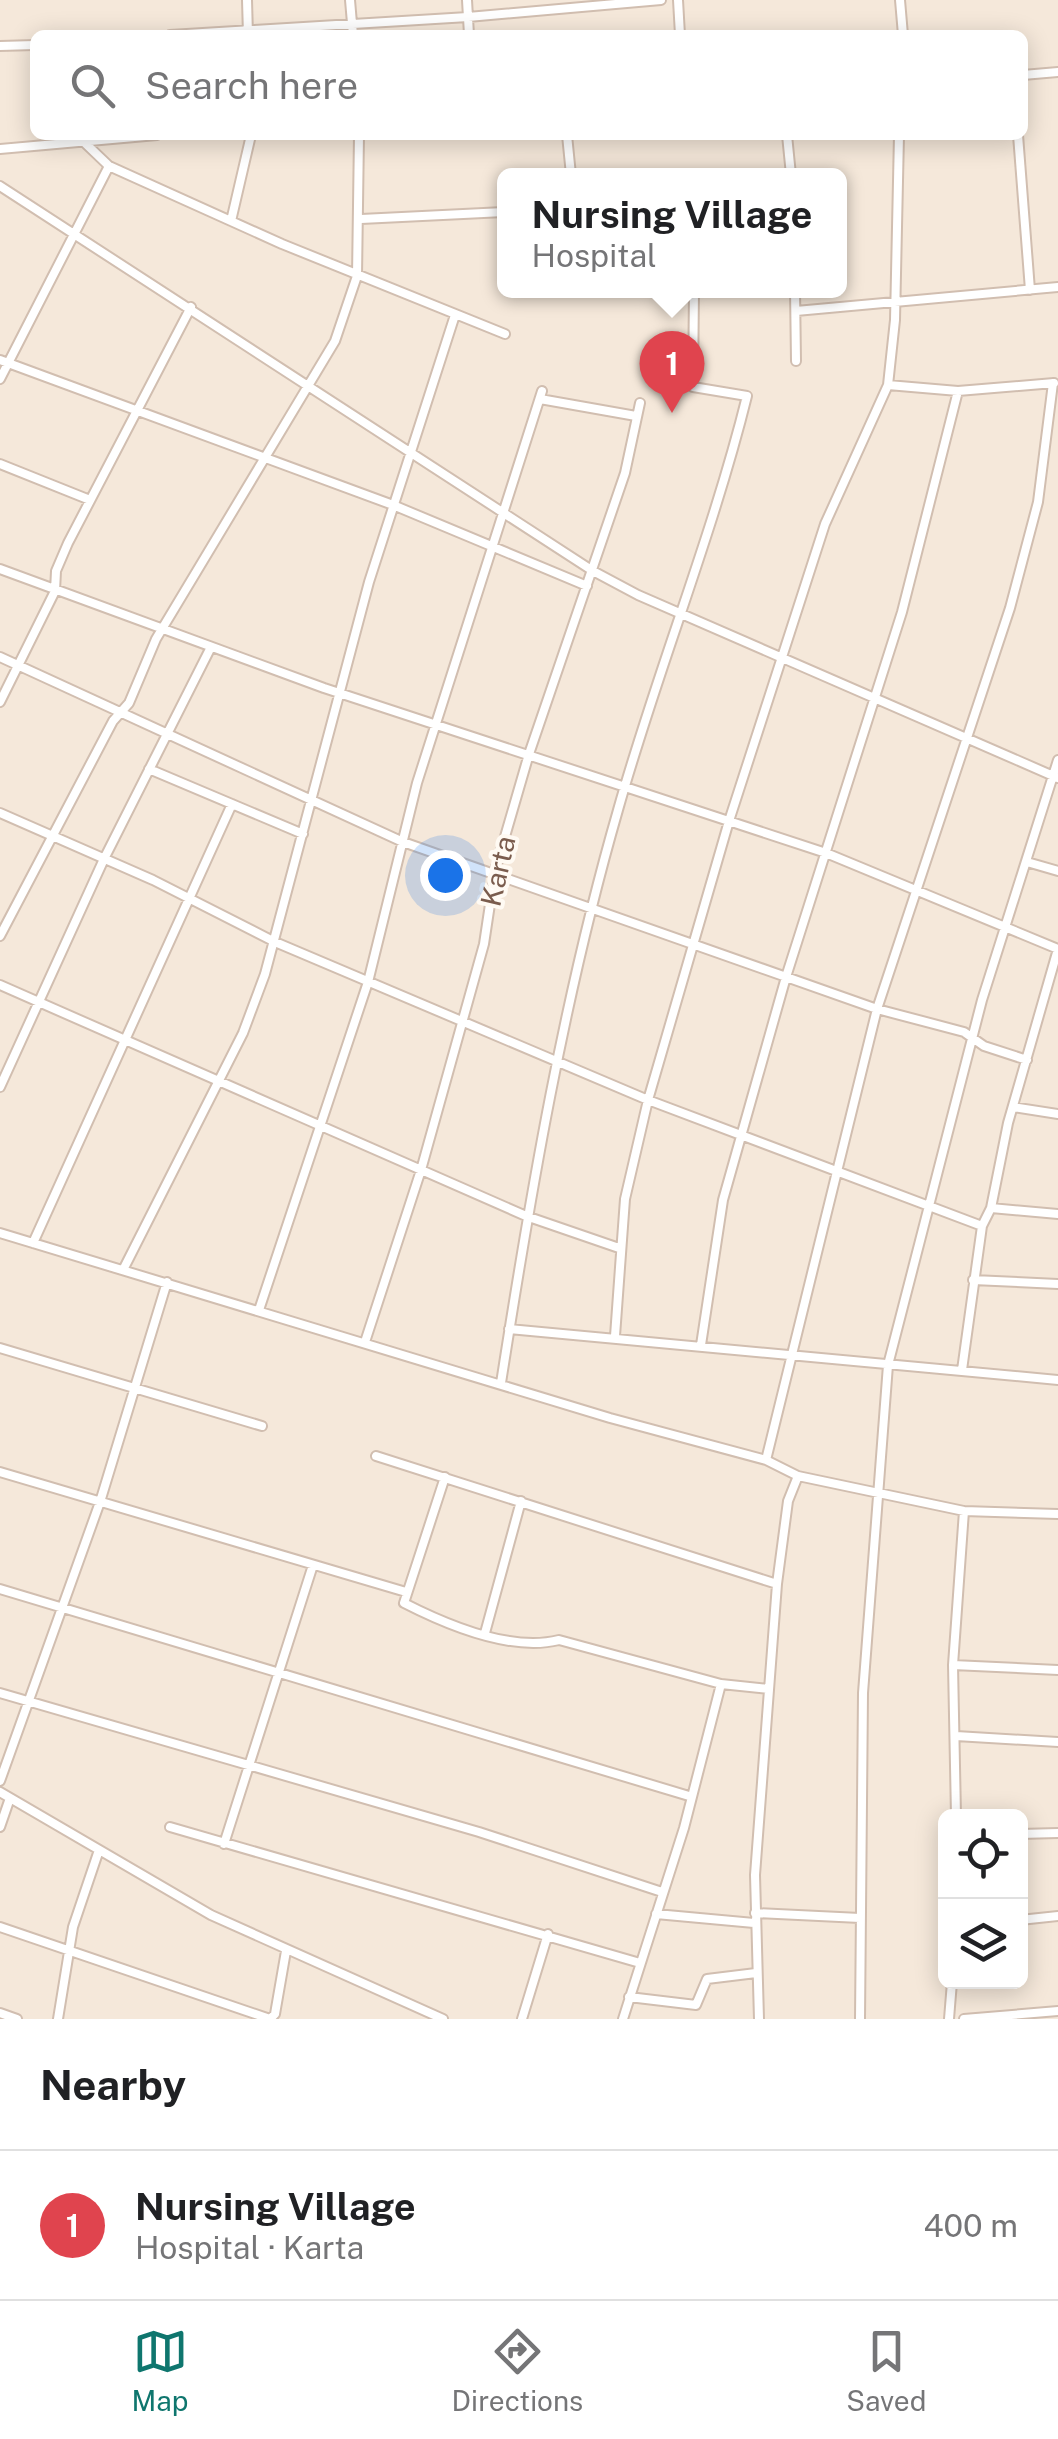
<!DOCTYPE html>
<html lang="en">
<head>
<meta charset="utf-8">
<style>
	:root { --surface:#fff; --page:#f6f6f6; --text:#202124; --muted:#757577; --line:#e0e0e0; --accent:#0f766e }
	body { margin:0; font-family:"Public Sans",sans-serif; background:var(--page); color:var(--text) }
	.controls { position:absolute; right:30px; bottom:30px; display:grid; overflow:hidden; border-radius:15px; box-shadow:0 5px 25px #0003 }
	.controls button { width:90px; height:90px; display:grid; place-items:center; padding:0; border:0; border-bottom:2px solid var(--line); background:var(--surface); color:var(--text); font:50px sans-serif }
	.you { position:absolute; left:445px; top:875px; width:35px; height:35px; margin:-25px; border:8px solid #fff; border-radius:50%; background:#1a73e8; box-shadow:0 0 0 15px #1a73e833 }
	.badge { display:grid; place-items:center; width:65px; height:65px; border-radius:50%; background:var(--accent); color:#fff; font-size:32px; font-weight:700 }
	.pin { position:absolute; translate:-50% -82px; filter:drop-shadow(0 2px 5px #0008) }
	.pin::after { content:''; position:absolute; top:52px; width:35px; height:30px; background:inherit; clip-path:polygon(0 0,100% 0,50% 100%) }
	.popup { position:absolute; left:497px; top:168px; width:350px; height:130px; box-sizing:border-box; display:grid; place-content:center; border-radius:15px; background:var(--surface); filter:drop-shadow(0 2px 8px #0005); font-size:32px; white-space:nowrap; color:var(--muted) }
	.popup b { font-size:38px; color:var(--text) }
	.popup::after { content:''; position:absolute; left:50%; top:100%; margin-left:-20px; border:20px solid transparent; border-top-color:var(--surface) }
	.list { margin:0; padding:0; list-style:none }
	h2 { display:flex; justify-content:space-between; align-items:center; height:130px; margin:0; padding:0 40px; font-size:42px }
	h2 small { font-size:32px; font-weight:400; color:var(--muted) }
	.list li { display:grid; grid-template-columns:65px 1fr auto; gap:30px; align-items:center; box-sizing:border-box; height:150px; padding:0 40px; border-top:2px solid var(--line) }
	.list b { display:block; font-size:38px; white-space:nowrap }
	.list p { margin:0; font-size:32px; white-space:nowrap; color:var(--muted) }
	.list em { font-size:32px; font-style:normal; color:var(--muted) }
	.icon { flex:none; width:55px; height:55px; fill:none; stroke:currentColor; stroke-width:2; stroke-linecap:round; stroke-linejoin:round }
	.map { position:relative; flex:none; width:1058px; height:2019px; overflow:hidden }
	.search { position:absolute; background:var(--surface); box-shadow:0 5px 25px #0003; left:30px; right:30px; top:30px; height:110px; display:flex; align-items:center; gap:25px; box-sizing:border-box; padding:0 35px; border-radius:15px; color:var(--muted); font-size:38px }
	.sheet { height:280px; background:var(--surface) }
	nav { display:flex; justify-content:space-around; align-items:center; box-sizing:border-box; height:140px; border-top:2px solid var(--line); background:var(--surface); font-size:28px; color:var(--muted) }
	nav a { display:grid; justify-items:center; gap:5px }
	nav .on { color:var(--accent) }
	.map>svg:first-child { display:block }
</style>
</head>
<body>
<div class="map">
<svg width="1058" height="2019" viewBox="0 0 1058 2019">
	<rect width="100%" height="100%" fill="#fdf6ec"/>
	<path fill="#f5e8da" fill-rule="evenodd" d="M0 0H1058V2019H0ZM35 35H1023V135H35ZM504 175H840V290H504ZM946 1816H1020V1982H946Z"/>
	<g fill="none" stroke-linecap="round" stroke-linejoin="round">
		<g stroke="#d1beb0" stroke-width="12">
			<path id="street" d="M247 0 248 35
				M350 0 353 35
				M467 0 469 35
				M678 0 680 35
				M900 0 903 35
				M170 35 468 17 661 0
				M0 46 35 45
				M1023 75 1058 72
				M567 135 571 175
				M787 135 791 175
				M1018 135 1030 290
				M85 143 109 166 282 244 505 334
				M0 149 157 135
				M0 186 593 571 638 595 1058 778
				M361 219 504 212
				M231 221 251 135
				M795 290 796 361
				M796 311 1058 287
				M0 360 393 505 587 586
				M0 379 109 166
				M888 385 958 391 1054 383
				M540 399 636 416
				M0 464 90 500
				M0 569 324 688 826 853 1058 949
				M0 657 403 842 877 1009 964 1032 984 1046 1027 1060
				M0 702 55 591 56 571 68 543 191 307
				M149 769 303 834
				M0 813 153 880 275 942 648 1100 982 1226
				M1027 862 1058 871
				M0 936 113 721 129 703 156 639 335 341 357 276 359 135
				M0 985 526 1216 619 1248
				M0 1087 104 859 211 647
				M1013 1107 1058 1114
				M991 1208 1058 1214
				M0 1233 610 1418 766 1460 798 1476 964 1511 1058 1514
				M33 1243 232 804
				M123 1270 243 1033 265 974 369 582 455 315
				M973 1280 1058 1284
				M259 1310 368 982 417 783 542 391
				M509 1329 1058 1380
				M615 1336 625 1199 648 1100 729 821 825 524 888 385 895 320 899 135
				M365 1342 421 1170 484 944 495 871 529 754 625 473 640 403
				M701 1345 723 1200 786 977 902 612 958 391
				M0 1348 262 1426
				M962 1370 982 1226 991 1208 1008 1123 1058 949
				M501 1383C531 1191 564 997 618 810 657 671 712 537 747 396L693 387 694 290
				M376 1456 777 1584 788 1501 798 1476
				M766 1460 877 1009 1010 608 1038 502 1053 383
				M0 1472 406 1592
				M445 1477 404 1603C447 1625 511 1652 559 1640L721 1684 769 1689
				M0 1589 689 1796
				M485 1633 521 1501
				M953 1665 1058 1670
				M0 1693 479 1832 662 1892
				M956 1736 1058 1742
				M0 1781 100 1502 167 1282
				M0 1792 211 1915 443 2019
				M956 1816 953 1665 964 1511
				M0 1827 10 1798
				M170 1827 640 1963
				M1020 1834 1058 1833
				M224 1844 313 1565
				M755 1913 860 1918
				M656 1914 754 1923
				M1020 1920 1058 1916
				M0 1927 270 2019 275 2014 286 1951
				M629 1997 696 2005 707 1979 756 1973
				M0 2013 17 2019
				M58 2019 73 1927 99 1850
				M522 2019 548 1934
				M623 2019 684 1828 721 1684
				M759 2019 755 1875 777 1584
				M860 2019 863 1693 888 1365 982 1000 1058 760
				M949 2019 952 1982
				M964 2019 1058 2011"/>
		</g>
		<use href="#street" stroke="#fff" stroke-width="8"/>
	</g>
	<g text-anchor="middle" stroke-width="8" stroke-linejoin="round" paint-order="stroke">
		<g font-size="28" fill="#7a5c4d" stroke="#fffaf3">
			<text transform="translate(498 871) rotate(-77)" y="10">Karta</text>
		</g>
	</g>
</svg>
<div class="controls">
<button><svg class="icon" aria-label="locate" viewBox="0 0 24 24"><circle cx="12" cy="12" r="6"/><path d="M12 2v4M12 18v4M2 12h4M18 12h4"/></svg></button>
<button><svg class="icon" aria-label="layers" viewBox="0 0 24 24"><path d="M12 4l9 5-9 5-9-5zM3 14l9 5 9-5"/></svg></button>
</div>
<div class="you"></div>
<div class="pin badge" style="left:672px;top:413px;background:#e0444e">1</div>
<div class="popup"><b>Nursing Village</b>Hospital</div>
<div class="search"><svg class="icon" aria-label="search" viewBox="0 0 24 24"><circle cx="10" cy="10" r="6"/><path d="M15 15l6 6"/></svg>Search here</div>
</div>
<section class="sheet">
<h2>Nearby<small></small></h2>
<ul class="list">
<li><span class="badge" style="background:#e0444e">1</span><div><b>Nursing Village</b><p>Hospital · Karta</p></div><em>400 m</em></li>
</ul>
</section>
<nav>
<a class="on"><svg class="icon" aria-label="map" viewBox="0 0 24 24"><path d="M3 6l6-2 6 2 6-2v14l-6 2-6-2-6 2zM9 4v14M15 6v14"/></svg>Map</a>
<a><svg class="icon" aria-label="directions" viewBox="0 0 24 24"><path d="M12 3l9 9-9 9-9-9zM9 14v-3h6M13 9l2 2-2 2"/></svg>Directions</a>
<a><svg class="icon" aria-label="saved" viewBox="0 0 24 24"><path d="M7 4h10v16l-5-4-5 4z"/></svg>Saved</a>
</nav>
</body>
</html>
